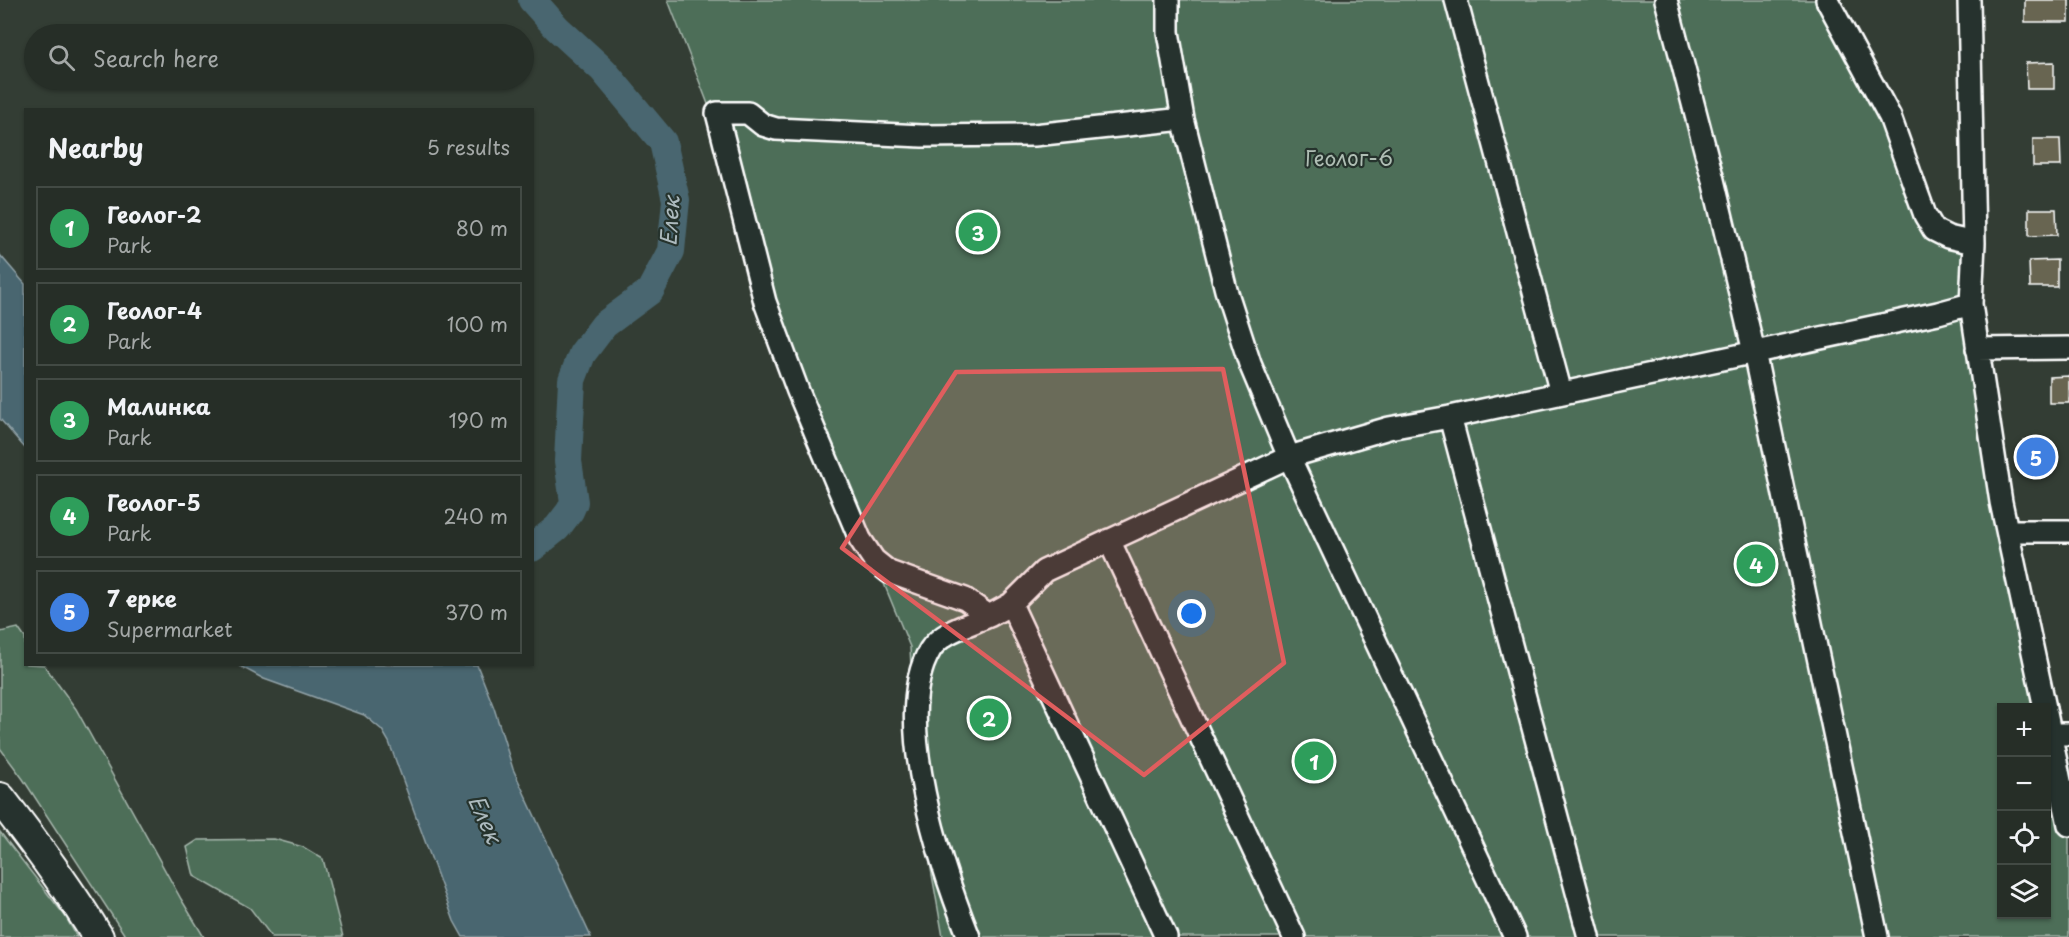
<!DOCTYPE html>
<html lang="en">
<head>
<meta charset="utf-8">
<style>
	:root { --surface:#262e27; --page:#323a33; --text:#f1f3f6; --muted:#a4a8a7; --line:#424a44; --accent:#ff9aa2 }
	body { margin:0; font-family:"Playpen Sans",sans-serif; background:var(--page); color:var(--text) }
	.controls { position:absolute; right:18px; bottom:18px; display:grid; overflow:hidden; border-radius:0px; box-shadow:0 2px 4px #0004 }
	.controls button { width:54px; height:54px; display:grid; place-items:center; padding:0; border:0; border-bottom:2px solid var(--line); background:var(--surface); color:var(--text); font:30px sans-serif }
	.you { position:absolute; left:1192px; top:614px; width:21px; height:21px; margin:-15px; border:4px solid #fff; border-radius:50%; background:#1a73e8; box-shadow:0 0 0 9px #1a73e833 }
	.badge { display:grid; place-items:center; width:39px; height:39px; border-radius:50%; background:var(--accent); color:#fff; font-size:20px; font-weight:700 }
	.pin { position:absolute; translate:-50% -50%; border:3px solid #fff; box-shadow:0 2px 6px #0006 }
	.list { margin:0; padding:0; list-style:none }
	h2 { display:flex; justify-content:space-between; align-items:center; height:78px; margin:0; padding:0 24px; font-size:26px }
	h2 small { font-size:20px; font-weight:400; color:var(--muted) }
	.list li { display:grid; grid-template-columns:39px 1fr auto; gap:18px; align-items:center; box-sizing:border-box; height:84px; margin:0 12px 12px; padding:0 12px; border:2px solid var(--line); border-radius:0px }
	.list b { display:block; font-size:22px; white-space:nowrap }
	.list p { margin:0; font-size:20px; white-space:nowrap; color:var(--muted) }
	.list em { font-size:20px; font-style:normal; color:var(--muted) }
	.icon { flex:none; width:33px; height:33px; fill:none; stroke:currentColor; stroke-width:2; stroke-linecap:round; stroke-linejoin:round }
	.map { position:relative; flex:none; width:2069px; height:937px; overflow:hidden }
	.search { position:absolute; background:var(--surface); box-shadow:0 2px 4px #0004; left:24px; top:24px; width:510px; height:66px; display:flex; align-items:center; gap:15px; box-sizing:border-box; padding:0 21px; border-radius:33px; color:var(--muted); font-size:22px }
	.panel { position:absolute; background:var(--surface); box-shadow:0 2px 4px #0004; left:24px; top:108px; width:510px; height:558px; border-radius:0px }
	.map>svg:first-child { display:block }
</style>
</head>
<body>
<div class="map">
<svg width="2069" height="937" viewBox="0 0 2069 937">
	<rect width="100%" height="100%" fill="#333d34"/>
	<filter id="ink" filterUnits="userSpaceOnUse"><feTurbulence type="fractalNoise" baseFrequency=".0167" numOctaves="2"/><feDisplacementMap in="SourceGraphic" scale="12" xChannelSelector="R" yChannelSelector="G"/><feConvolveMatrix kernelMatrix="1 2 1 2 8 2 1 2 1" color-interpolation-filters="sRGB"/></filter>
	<g filter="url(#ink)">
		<path fill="#4d6e58" stroke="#a6b6ac" stroke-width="1.5" d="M668 0H1824L1879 107 1910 191 1963 246 2046 708H2002V914H2046V708L2069 814V937H943L917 790 910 647 827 445 765 338 716 125Z
			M18 628 25 638 26 664 44 665 76 709 181 899 204 937H126L23 779 0 748V632Z
			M0 832 65 916 77 937H0Z
			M274 839 303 847 323 859 343 937H272L250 908 194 876 187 847 198 840Z"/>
		<path fill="#49666f" stroke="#92a3a9" stroke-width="1.5" d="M0 255 25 284V448L0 419Z
			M238 665H477L494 708 513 769 591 937H463L454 921 389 742 382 730 364 715 264 679Z"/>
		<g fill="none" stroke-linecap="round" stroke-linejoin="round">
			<path stroke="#49666f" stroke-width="28" d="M532 0 557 28 603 70 663 142 676 200 671 251 650 291 604 325 582 354 572 380 568 461 574 502 570 511 557 528 532 548"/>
		</g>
		<path fill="#686551" stroke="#fff" stroke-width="1.5" d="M2025 0H2069V22H2025Z
			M2054 62V89H2027L2026 63Z
			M2033 139H2060L2061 166H2033Z
			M2029 209H2056L2057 235 2029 236Z
			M2057 260V287H2030L2029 261Z
			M2069 376V403H2049V377Z
			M2024 440 2049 442 2047 475 2022 473Z"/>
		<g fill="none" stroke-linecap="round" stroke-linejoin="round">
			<g stroke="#fff" stroke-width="26">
				<path id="minor" d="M1168 0V32L1183 119 1226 290 1250 364 1289 457 1515 937
					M1456 0 1561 393
					M1666 0 1713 180 1754 352 1877 937
					M1827 0 1890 117 1925 215 1934 230 1948 237 1974 243
					M1969 0 1974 243 1971 304 2001 502 2045 708
					M1183 119 1034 135 922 136 776 129 763 125 748 113H717L765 302 798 391 860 539 874 560 889 572 965 599 989 616 1011 604 1044 571 1289 457 1389 428 1450 417 1938 313 1971 304
					M1977 349 2069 348
					M1450 417 1589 937
					M2008 531H2069
					M1109 540 1294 937
					M1011 604 1166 937
					M2046 713 2069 825
					M2051 734H2069
					M969 937C942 869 890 717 930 650 942 631 969 625 989 616"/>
			</g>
			<g stroke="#fff" stroke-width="34">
				<path id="highway" d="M0 798C35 843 69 889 98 937"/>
			</g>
			<use href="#minor" stroke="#26332d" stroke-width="21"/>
			<use href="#highway" stroke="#26332d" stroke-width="30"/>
		</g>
	</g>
	<path fill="#e05e5e" fill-opacity="0.2" stroke="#e05e5e" stroke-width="4.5" stroke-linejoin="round" d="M1223 369 1284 663 1144 775 842 548 956 372Z"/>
	<g text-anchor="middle" stroke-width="4.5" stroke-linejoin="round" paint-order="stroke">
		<g font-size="21" fill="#afbeb4" stroke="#26332d">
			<text x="1349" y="166">Геолог-6</text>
		</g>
		<g font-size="22" font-style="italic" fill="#adbabe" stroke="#26332d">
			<text transform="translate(670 221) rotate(-86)" y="8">Елек</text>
			<text transform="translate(485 819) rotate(66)" y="8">Елек</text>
		</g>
	</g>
</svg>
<div class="controls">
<button>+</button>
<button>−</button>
<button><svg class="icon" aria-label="locate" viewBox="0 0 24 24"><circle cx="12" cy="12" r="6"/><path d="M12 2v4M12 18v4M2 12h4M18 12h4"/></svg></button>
<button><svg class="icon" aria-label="layers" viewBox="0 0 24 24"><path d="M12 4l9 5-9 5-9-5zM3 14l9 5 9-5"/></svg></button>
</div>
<div class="you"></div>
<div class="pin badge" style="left:1314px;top:761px;background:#2e9e5b">1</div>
<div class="pin badge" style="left:989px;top:718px;background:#2e9e5b">2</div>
<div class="pin badge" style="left:978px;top:232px;background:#2e9e5b">3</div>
<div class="pin badge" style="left:1756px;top:564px;background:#2e9e5b">4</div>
<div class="pin badge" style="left:2036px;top:457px;background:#3f7fe0">5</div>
<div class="search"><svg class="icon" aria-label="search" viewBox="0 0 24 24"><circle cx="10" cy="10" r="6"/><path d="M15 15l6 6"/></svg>Search here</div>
<section class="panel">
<h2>Nearby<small>5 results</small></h2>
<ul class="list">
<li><span class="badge" style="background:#2e9e5b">1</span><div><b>Геолог-2</b><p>Park</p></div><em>80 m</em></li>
<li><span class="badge" style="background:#2e9e5b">2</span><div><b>Геолог-4</b><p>Park</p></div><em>100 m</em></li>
<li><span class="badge" style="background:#2e9e5b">3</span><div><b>Малинка</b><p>Park</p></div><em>190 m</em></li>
<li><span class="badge" style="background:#2e9e5b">4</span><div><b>Геолог-5</b><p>Park</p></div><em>240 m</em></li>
<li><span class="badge" style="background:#3f7fe0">5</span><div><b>7 ерке</b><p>Supermarket</p></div><em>370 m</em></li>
</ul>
</section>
</div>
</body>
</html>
